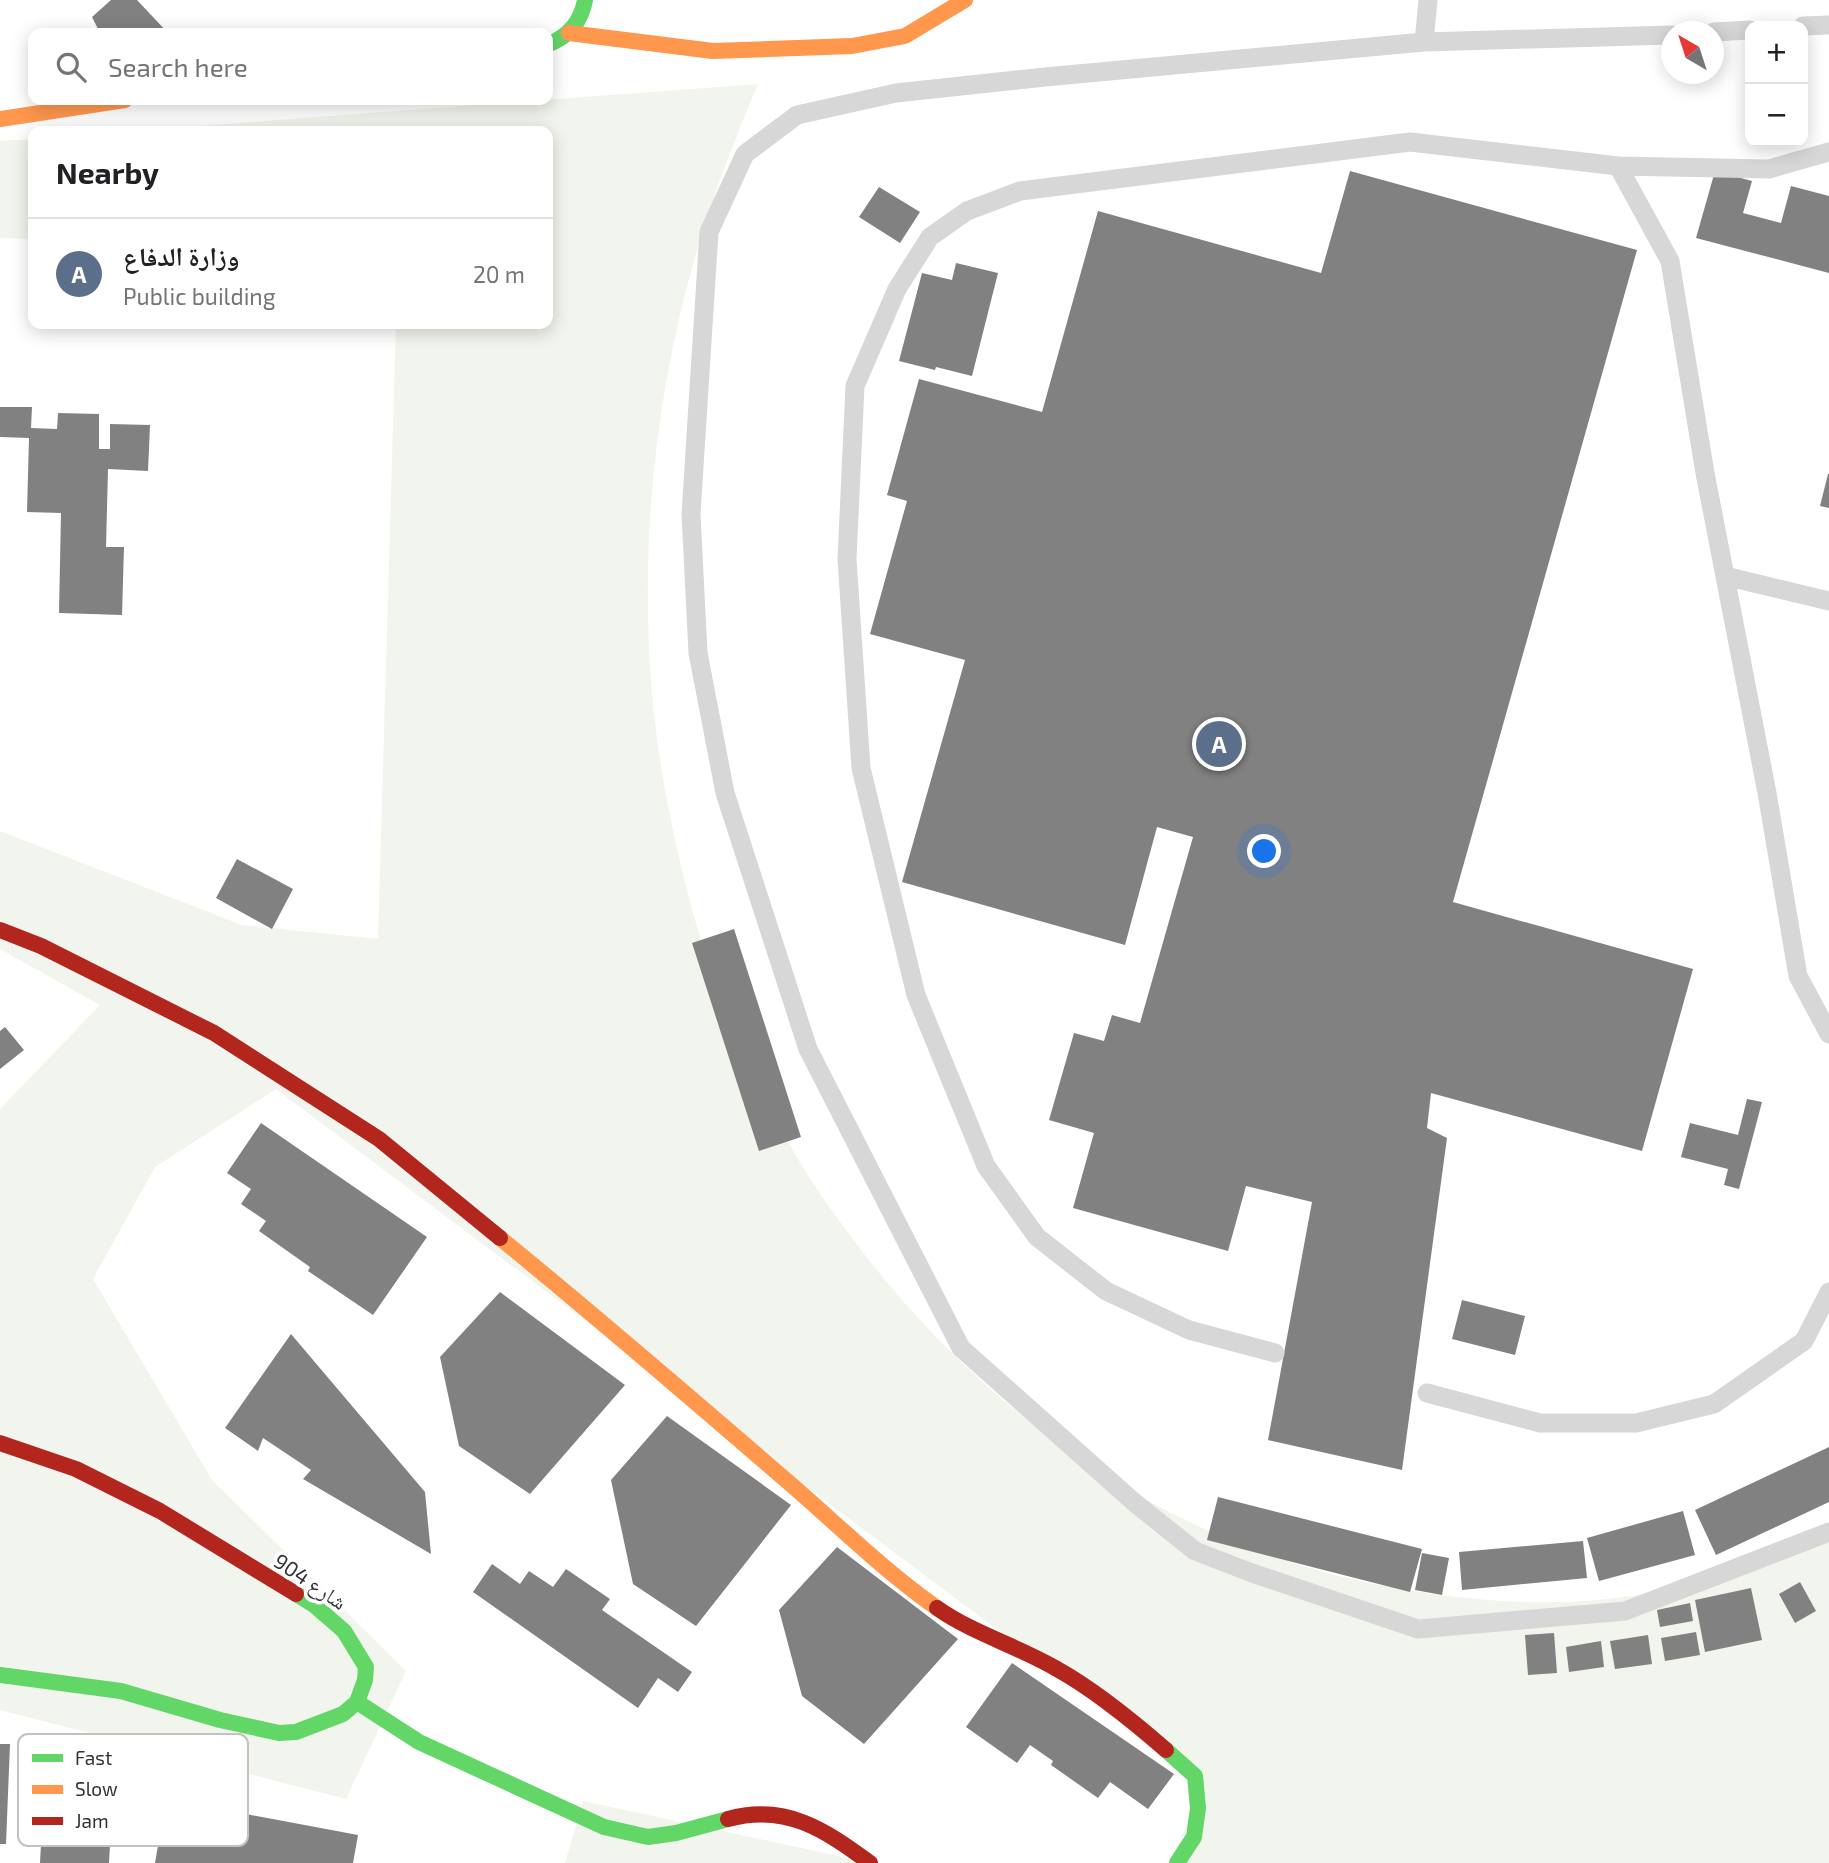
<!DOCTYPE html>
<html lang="en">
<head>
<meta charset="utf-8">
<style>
	:root { --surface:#fff; --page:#f2f2f2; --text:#202124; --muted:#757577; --line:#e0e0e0; --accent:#7a7a7a }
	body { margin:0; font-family:"Exo 2","Noto Naskh Arabic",sans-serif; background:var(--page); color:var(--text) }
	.controls { position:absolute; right:21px; top:21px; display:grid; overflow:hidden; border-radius:14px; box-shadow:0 4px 18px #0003 }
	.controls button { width:63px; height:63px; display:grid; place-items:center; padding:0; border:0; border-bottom:2px solid var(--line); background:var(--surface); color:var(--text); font:35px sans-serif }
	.compass { position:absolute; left:1661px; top:21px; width:63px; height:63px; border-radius:50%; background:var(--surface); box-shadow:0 4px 18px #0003; rotate:321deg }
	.you { position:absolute; left:1265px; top:852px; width:24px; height:24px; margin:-18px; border:5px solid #fff; border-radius:50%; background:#1a73e8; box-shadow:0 0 0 10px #1a73e833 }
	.badge { display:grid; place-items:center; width:46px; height:46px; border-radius:50%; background:var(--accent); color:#fff; font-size:23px; font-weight:700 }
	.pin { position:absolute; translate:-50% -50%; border:4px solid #fff; box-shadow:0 2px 7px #0006 }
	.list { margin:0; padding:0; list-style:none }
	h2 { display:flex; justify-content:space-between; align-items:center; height:91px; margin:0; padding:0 28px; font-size:30px }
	h2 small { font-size:23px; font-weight:400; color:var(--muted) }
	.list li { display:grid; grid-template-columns:46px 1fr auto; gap:21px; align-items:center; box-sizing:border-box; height:112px; padding:0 28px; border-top:2px solid var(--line) }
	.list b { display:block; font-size:26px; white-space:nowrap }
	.list p { margin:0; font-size:23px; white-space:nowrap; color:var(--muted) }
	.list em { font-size:23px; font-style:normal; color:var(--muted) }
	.icon { flex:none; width:38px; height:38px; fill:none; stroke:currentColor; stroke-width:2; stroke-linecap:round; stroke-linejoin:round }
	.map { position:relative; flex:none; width:1829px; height:1863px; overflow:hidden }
	.search { position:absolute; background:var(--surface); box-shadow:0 4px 18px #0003; left:28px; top:28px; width:525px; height:77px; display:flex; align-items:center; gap:18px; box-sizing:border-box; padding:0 24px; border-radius:14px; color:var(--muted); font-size:26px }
	.panel { position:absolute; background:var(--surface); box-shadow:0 4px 18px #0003; left:28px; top:126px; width:525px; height:203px; border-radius:14px }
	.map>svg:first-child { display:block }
</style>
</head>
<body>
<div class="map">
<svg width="1829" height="1863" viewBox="0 0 1829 1863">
	<rect width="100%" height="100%" fill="#fff"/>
	<path fill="#f1f5ed" d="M758 84C737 134 717 184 701 237 648 410 633 600 663 779 676 851 693 924 719 993 730 1022 745 1050 758 1078 768 1098 777 1121 788 1141 806 1175 829 1207 852 1238 980 1410 1162 1542 1375 1584 1452 1599 1528 1607 1607 1599 1684 1592 1756 1559 1829 1532V1863H1171L1203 1784 276 1089 155 1167 93 1279 212 1480 406 1671 346 1799 0 1710V1109L100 1005 0 949V831L242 925 378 939 396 324H548V131H131Z
		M33 139V239L0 238V141Z
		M583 1801 866 1862 878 1863H565Z"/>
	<path fill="#818181" d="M111 0H137L168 33H100L92 17Z
		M1350 171 1637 250 1453 902 1693 969 1642 1151 1431 1093 1427 1128 1447 1138 1402 1470 1268 1440 1312 1202 1246 1186 1228 1251 1073 1208 1094 1133 1049 1120 1074 1033 1104 1041 1112 1015 1140 1023 1193 837 1157 827 1125 945 902 882 965 660 870 634 907 501 887 495 919 379 1042 412 1098 211 1321 273Z
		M1715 171 1752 181 1743 213 1781 223 1791 186 1829 196V273L1696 238Z
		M879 187 920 212 900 243 859 217Z
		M956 263 998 273 972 376 936 367 935 370 899 361 922 273 952 280Z
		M0 407H32L31 428 57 429 58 413 99 414V449H110V424L150 425 148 471 108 469 106 547H124L122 615 59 613 61 513 27 512 29 438 0 437Z
		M1828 474H1829V508L1820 506Z
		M237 859 293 889 272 929 216 898Z
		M734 929 801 1137 759 1151 692 943Z
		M5 1027 24 1050 0 1069V1031Z
		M1747 1099 1762 1102 1739 1189 1724 1185 1728 1169 1681 1157 1690 1123 1738 1135Z
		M261 1123 427 1237 373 1315 308 1271 310 1267 259 1231 266 1221 241 1204 251 1189 227 1173Z
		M500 1292 625 1385 530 1494 459 1446 440 1357Z
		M1462 1300 1525 1316 1515 1355 1452 1339Z
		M291 1334 425 1492 431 1554 303 1479 311 1470 263 1438 258 1451 225 1428Z
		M667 1416 791 1505 696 1626 633 1584 611 1480Z
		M1829 1447V1502L1716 1555 1695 1510Z
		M1218 1497 1422 1549 1410 1592 1207 1540Z
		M1683 1511 1695 1555 1599 1581 1587 1538Z
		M1583 1541 1587 1578 1462 1590 1459 1552Z
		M837 1547 958 1639 864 1744 802 1696 779 1610Z
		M1422 1553 1449 1558 1442 1595 1415 1590Z
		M492 1564 520 1584 529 1571 553 1587 566 1569 610 1599 602 1610 692 1672 678 1692 658 1678 638 1708 473 1592Z
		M1800 1582 1816 1611 1795 1623 1779 1594Z
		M1751 1588 1762 1640 1705 1652 1695 1600Z
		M1690 1603 1693 1621 1660 1627 1657 1610Z
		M1696 1632 1700 1655 1665 1661 1661 1638Z
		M1554 1633 1557 1673 1528 1675 1525 1635Z
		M1648 1635 1652 1664 1615 1669 1610 1641Z
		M1601 1641 1604 1667 1569 1672 1566 1647Z
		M1012 1663 1174 1774 1148 1809 1110 1782 1098 1798 1051 1765 1053 1761 1030 1745 1017 1763 966 1727Z
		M0 1744H10L6 1844H0Z
		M46 1751 115 1754 109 1863H40Z
		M166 1799 358 1835 353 1863H155Z"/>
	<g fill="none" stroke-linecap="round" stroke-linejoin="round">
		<path stroke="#d7d7d7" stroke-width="19" d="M1803 26 1829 25
			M1714 32 1750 30
			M1672 35 1424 42 1045 77 896 93 797 115 745 154 709 232 691 514 698 653 725 793 808 1049 961 1348 1135 1503 1195 1551 1252 1573 1418 1629 1625 1611 1829 1532
			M1424 42 1428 0
			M1618 166 1769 169 1829 152
			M1725 576 1829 601
			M1275 1353 1189 1330 1106 1291 1037 1237 986 1166 916 995 861 768 847 559 855 386 897 289 930 237 967 211 1020 191 1410 142 1618 166 1670 261 1705 473 1767 793 1798 976 1829 1034
			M1427 1393 1540 1423H1636L1714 1404 1804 1341 1829 1292"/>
		<path stroke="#63d668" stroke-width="16" d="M549 44C569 36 581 22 585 0
			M0 1675 121 1691 220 1720 279 1733 296 1732 343 1714 357 1702 365 1680 366 1667 344 1631 314 1605 296 1594
			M357 1702 419 1742 604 1827 648 1837 676 1833 728 1819
			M1166 1750 1195 1776 1198 1808 1194 1837 1177 1863"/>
		<path stroke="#ff974d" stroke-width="16" d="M569 33 713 51 852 46 905 36 965 0
			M0 119 125 100
			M500 1238C597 1317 692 1399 787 1481 837 1524 883 1570 937 1608"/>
		<path stroke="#b3261e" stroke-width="16" d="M0 930 41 946 214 1033 379 1139 500 1238
			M0 1443 76 1469 160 1511 296 1594
			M937 1608C974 1634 1018 1646 1057 1669 1093 1689 1135 1723 1166 1750
			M728 1819C786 1803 825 1830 870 1863"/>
	</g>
	<g text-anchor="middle" stroke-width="7" stroke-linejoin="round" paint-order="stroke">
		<g font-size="21" fill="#333" stroke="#fff">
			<text transform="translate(310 1582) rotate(34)" y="7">شارع 904</text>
		</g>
	</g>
	<rect x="18" y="1734" width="230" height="112" rx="10" fill="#fff" stroke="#c2c2c2" stroke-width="2"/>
	<rect x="32" y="1754" width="31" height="8" fill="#63d668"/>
	<rect x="32" y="1785" width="31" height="9" fill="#ff974d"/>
	<rect x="32" y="1817" width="31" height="8" fill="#b3261e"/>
	<g font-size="19" fill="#333">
		<text x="75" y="1765">Fast</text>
		<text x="75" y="1796">Slow</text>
		<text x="75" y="1828">Jam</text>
	</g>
</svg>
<div class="controls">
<button>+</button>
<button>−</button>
</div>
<svg class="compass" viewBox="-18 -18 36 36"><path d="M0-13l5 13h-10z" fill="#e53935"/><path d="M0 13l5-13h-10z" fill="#757577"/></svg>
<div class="you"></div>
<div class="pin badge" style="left:1219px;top:744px;background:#5c6f8a">A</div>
<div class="search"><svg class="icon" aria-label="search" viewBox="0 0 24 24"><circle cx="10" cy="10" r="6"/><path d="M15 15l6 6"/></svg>Search here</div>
<section class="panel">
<h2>Nearby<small></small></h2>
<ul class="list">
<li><span class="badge" style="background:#5c6f8a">A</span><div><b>وزارة الدفاع</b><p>Public building</p></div><em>20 m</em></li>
</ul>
</section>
</div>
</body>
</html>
